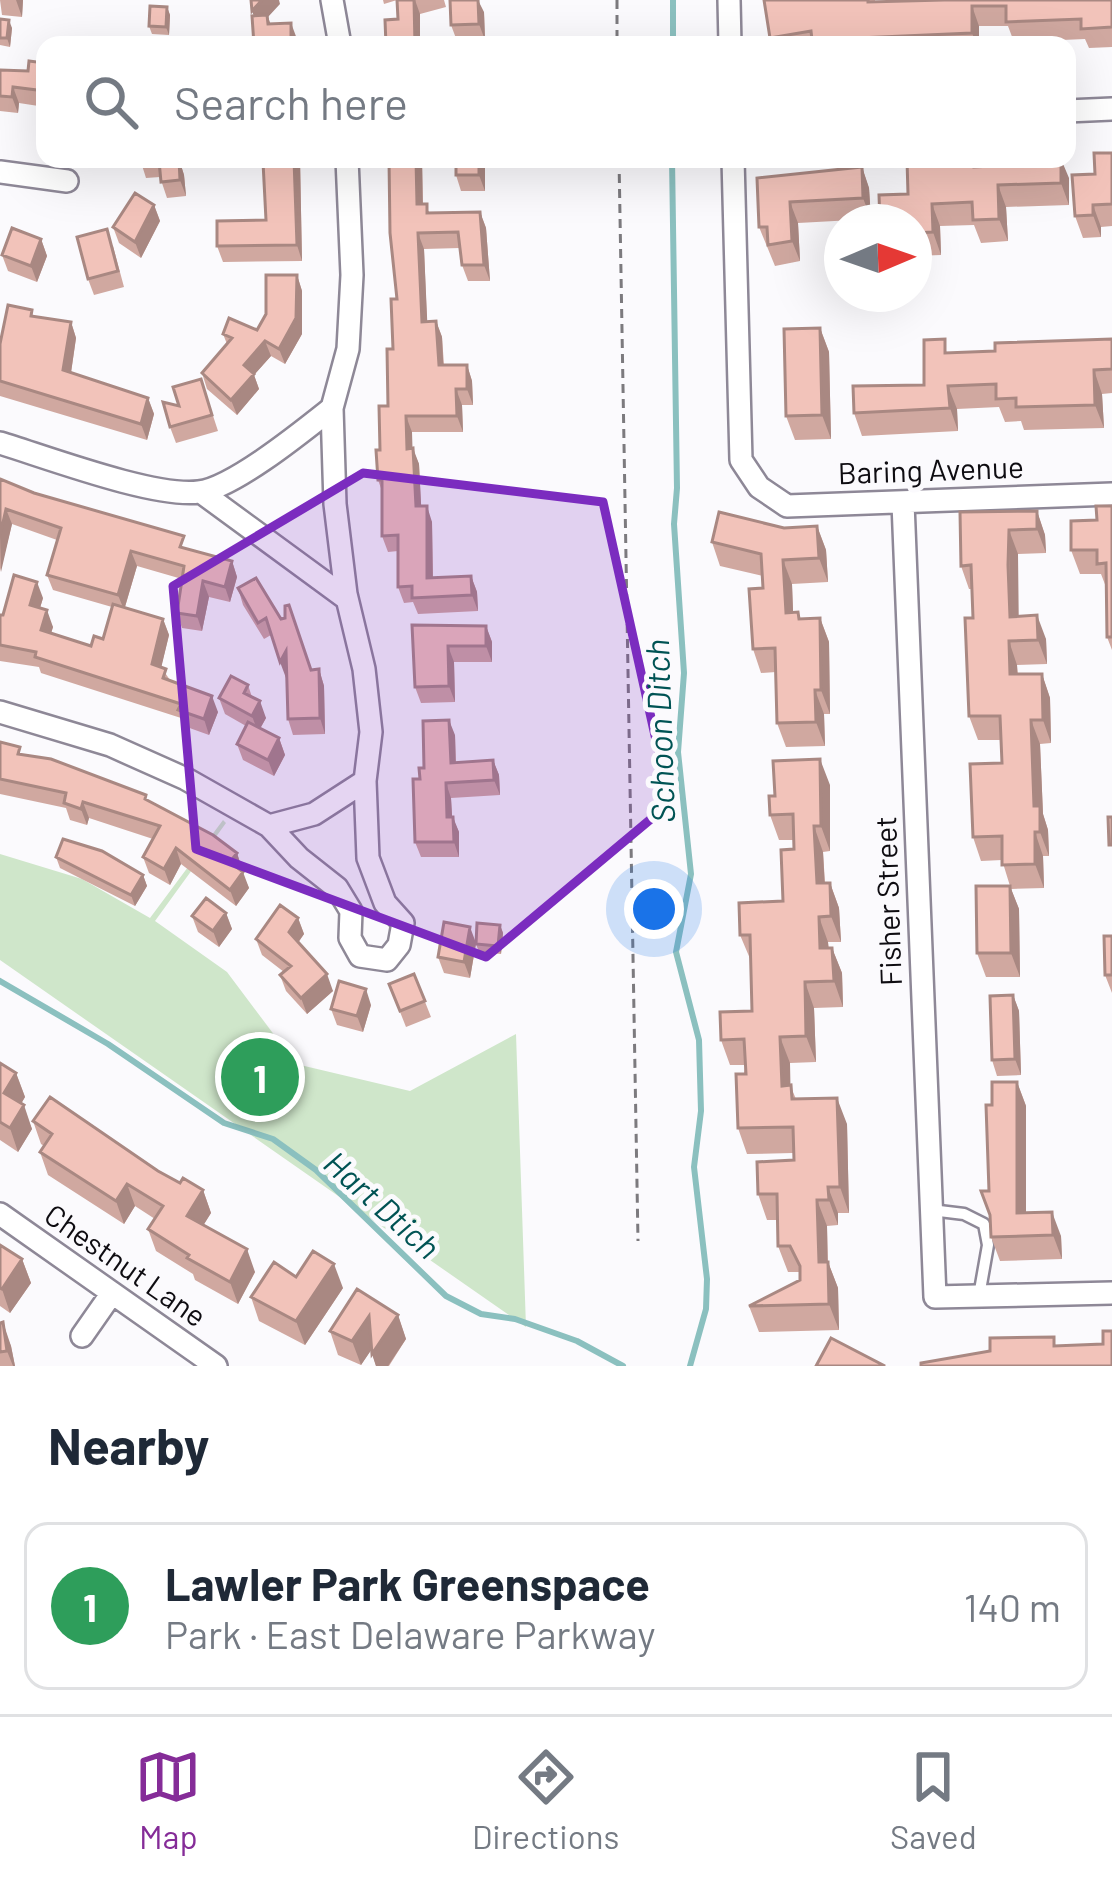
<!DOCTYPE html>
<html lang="en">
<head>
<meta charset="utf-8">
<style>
	:root { --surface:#fff; --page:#f6f6f7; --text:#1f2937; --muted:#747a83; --line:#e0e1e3; --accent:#852c98 }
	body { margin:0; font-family:Barlow,sans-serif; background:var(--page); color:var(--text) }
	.compass { position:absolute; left:824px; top:204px; width:108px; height:108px; border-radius:50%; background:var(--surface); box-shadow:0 12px 48px #0002; rotate:88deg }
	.you { position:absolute; left:654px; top:909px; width:42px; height:42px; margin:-30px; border:9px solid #fff; border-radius:50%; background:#1a73e8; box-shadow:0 0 0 18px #1a73e833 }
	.badge { display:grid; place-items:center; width:78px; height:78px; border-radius:50%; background:var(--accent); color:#fff; font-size:39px; font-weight:700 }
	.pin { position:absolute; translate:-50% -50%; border:6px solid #fff; box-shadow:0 3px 12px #0006 }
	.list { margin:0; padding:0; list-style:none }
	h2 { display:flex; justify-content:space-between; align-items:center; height:156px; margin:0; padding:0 48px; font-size:51px }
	h2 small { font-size:39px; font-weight:400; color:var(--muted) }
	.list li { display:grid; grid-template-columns:78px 1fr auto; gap:36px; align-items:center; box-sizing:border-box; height:168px; margin:0 24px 24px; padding:0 24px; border:3px solid var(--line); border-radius:24px }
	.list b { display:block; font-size:45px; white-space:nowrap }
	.list p { margin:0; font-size:39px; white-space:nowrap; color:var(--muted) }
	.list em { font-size:39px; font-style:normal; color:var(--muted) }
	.icon { flex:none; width:66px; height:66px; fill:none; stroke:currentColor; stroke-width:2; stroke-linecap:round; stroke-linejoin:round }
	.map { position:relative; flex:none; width:1112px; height:1366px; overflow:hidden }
	.search { position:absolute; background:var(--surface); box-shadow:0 12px 48px #0002; left:36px; right:36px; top:36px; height:132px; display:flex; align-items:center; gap:30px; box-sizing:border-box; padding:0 42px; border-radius:24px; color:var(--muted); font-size:45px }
	.sheet { height:348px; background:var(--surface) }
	nav { display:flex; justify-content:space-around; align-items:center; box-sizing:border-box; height:168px; border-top:3px solid var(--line); background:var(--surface); font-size:33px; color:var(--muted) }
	nav a { display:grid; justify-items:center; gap:6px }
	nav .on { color:var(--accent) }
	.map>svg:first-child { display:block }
</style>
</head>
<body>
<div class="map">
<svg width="1112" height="1366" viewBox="0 0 1112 1366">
	<rect width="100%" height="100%" fill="#fbfafd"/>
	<path fill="#cfe6ca" d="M223 820 226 823 155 921 227 972 296 1064 410 1091 516 1034 526 1327 0 960V854L82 879 150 918Z"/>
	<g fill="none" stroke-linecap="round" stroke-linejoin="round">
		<path stroke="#8bc0bf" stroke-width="6" d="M673 45V0
			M672 159 677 488 674 524 684 673 678 752 691 874 676 952 699 1040 701 1111 694 1167 707 1279 706 1309 690 1366
			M0 981 108 1044 224 1123 273 1139 316 1170 446 1296 481 1314 515 1319 577 1341 623 1366"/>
		<g stroke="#8e8897" stroke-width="15">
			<path id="lane" d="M931 1210 964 1214 984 1224 988 1245 979 1296"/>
		</g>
		<g stroke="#8e8897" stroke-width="26">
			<path id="street" d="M332 0 340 45
				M729 0 730 45
				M1067 111 1112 109
				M733 159 741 460 759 487 787 506 1112 494
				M0 172 67 181
				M0 443C46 457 155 498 199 492 233 488 303 431 332 408
				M201 492 347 599
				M903 503 935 1297 1112 1293
				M0 712 110 745 186 779 269 826 299 858 337 888 351 911 350 938 360 956 387 960 399 945 403 923 385 903 368 858 365 781 371 732 364 669 346 594 335 504 332 408 348 349 352 275 347 159
				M269 826 314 814 365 781
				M0 1214 216 1366
				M82 1336 112 1293"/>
		</g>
		<path stroke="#7c7a7e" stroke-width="3" stroke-dasharray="9 6" stroke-linecap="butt" d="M617 0V45
			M619 159 638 1241"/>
		<use href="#lane" stroke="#fff" stroke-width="10"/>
		<use href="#street" stroke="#fff" stroke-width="21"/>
	</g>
	<path fill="#d0a8a0" d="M0 0H23L22 17 2 15Z
		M383 0H444L446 7 420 14V45H386L398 19 397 0 384 4Z
		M764 0H875V2L1112 0V47L1089 48 1085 39 1014 42 1008 26H979V45H773Z
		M167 7 170 15 169 35 152 34 149 26Z
		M484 12 485 40 457 41 451 25Z
		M0 19 12 28 10 47 0 45Z
		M45 63V107L19 103 18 113 0 111V70L28 71Z
		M1112 153V226L1101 227V237L1083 238 1075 216 1095 174Z
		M140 159H179L184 175 186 196 167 198 160 177 146 178Z
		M269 159H300L302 261 223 262 217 246 266 220Z
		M389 159H422L423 204 430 213 480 212 486 228 490 281H468L462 265 460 248 424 249 427 322 436 321 442 337 444 365H467L472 381 473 405H462L463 432H412V448L419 464 421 506 432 522 433 578 471 576 477 592 478 611 418 614 413 602 404 603 398 587V551L388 552 382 536V491L378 480 380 450 388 406 397 299Z
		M485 159V191H461L456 175Z
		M862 167 869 188 871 219 798 223 800 261 775 266 759 227 757 178Z
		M977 167 1069 178V205L1006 207 1008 241 981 243 974 225 940 226 941 255 914 256V222L908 194Z
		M154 205 160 221 141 258 119 243 113 227Z
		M41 239 47 256 37 282 8 271 2 255Z
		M113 246 124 287 94 295 88 279Z
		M297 275 302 291V334L285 364 271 356 254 375 259 389 237 415 207 389 202 373 227 344 223 334 257 330Z
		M34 316 71 322 76 338 71 373 148 398 154 414 147 440 0 396V344Z
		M820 328 829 352 831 439 795 440 786 416Z
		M1112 339V393L1102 394 1104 428 1024 430 1021 421 1005 422 999 407 957 409 958 431 862 436 854 413 924 385 950 353 995 351Z
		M201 379 218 431 176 443 170 427 179 406Z
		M0 479 189 550 232 561 237 577 230 602 209 597 202 631 182 628 177 613 182 579 137 566 125 607 163 619 169 635 161 667 170 680 218 712 209 735 184 726 181 718 41 673 39 667 0 661V615L43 598 40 608 53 627 51 633 91 646 103 639 112 607 53 590 47 575 57 540 12 524 0 572Z
		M1112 506V650L1107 637 1106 587 1101 574H1080L1071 550Z
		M1037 511 1045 535 1046 553 1018 554V616L1046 639 1047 664 1017 665 1018 674H1042L1050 698 1051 743 1040 744 1043 814 1048 830 1049 856H1043L1044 888 1011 889 1019 909 1020 977H986L977 953 1010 886 1002 860 981 861 973 837 1002 763 1001 740H978L969 716 973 618 972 589H969L961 566Z
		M817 526 826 550 828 582 792 584 793 612 801 619 820 618 829 642 830 714H824L825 746 786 747 777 723 776 672 761 673 753 649 763 588V576L720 566 712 542 784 528Z
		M238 588 311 670 319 669 324 686 325 734 293 735 288 719 287 677 271 635 264 639 243 605Z
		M412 625 486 626 492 642V662H454L455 702 421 703 415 687Z
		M248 685 252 697 266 718 260 729 279 738 285 755 274 776 243 760 237 744 246 726 225 714 219 698Z
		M455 735 456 763 493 760 499 775 500 795 451 798 452 817 459 832V857H421L415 842 420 779 424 768Z
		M0 742 23 755 148 800 237 853 242 869 241 871 249 888 236 906 181 864 170 885 149 873 143 857 153 839 89 818 87 825 70 820 66 808 0 794Z
		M830 785V851L823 852 825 883H830L839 908 841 942H828L829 948H832L842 973 843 1007 814 1008 816 1062 790 1063V1085L796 1099 847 1124 849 1213H838V1225L827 1226 828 1262 838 1288 839 1330 759 1332 749 1306 800 1280 799 1272H788L778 1246V1220H767L758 1194 794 1160 793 1153 747 1154 738 1128 745 1065H730L721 1040 752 1011 751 961 740 935 783 901 794 849V840H779L770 815 775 796Z
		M56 857 143 875 147 886 135 906 60 868Z
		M226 913 232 929 219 947 198 932 192 916Z
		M298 918 304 934 298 943 333 991 307 1014 286 991 280 975 284 972 262 955 256 939Z
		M500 925 503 933 501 954 479 952 476 944 470 978 444 973 438 957 476 943Z
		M1112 936V993L1105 975Z
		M414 974 431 1017 406 1027 389 984Z
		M1013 995 1019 1011 1021 1075 997 1076 992 1060Z
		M371 1005 363 1032 337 1025 331 1009Z
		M0 1063 16 1073 25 1097 21 1104 32 1129 18 1152 0 1140Z
		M1017 1082 1026 1106V1213L1061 1236 1062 1259 1000 1261 991 1237 992 1105Z
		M33 1121 158 1171 180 1183 203 1190 211 1213 203 1225 255 1272 238 1304 195 1280 193 1274 156 1251 148 1229 155 1219 135 1206 124 1224 48 1175 40 1152 44 1146 41 1144Z
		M0 1245 22 1259 31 1283 10 1313 0 1306Z
		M296 1277 343 1288 305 1345 259 1321 251 1297Z
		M398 1315 406 1339 389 1366H376L371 1350 361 1365 338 1355 330 1331Z
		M0 1323 11 1346 15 1366H0Z"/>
	<path fill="#a98882" d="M16 0H23L22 17Z
		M262 0H279L280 4 268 17 273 31 258 27 252 11Z
		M415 0 420 14V45H415Z
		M478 0 484 12 485 40 479 24Z
		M972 6 979 26V45H977L972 33Z
		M167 7 170 15 169 35 166 27Z
		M9 20 12 28 10 47 7 38Z
		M291 23 297 39V45H291Z
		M13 87 19 103 18 113 12 97Z
		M179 159 184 175 186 196 180 180Z
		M294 159H300L302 261 297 245Z
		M416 159H422L423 220 417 204Z
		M479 159H485V191L479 175Z
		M1061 159 1069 178V205L1061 183Z
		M862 167 869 188 871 219 863 198Z
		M998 185 1006 207 1008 241 999 219Z
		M790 202 798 223 800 261 792 241Z
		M932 204 940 226 941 255 933 232Z
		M154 205 160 221 141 258 135 242Z
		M1093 205 1101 227V237L1093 215Z
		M480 212 486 228 490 281 484 265Z
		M418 233 424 249 428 338 422 322Z
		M41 239 47 256 37 282 31 266Z
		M297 275 302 291V334L285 364 279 349Z
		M436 321 442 337 444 381 439 365Z
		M71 322 76 338 69 386 63 370Z
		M820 328 829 352 831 439 822 415Z
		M265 341 271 356 254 375 259 389 237 415 231 400 244 365Z
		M467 365 472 381 473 405 467 389Z
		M1094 370 1102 394 1104 428 1095 405Z
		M948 386 957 409 958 431 950 408Z
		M456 389 462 405 463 432 457 416Z
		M148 398 154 414 147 440 141 424Z
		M406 416 412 432 413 465 407 449Z
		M413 448 419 464 422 522 416 506Z
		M427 506 432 522 433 594 427 578Z
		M6 509 12 524 1 572 0 536Z
		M1037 511 1045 535 1046 553 1037 529Z
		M817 526 826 550 828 582 819 558Z
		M1009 530 1018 554 1019 641 1010 617Z
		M131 551 137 566 124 610 118 595Z
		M783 560 792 584 794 637 786 613Z
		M232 561 237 577 230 602 225 587Z
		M471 576 477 592 478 611 472 595Z
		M203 581 209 597 202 631 197 616Z
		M37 582 43 598 36 621 30 605Z
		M47 610 53 627 47 646 41 630Z
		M1037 615 1046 639 1047 664 1038 640Z
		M820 618 829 642 830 714 821 690Z
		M163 619 169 635 158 681 152 664Z
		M486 626 492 642V662L486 646Z
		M1009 641 1017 665 1018 698 1010 674Z
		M448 646 454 662 455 702 449 686Z
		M286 651V678L280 662Z
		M319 669 324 686 325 734 320 718Z
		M1042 674 1050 698 1051 743 1043 720Z
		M815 690 824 714 825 746 816 722Z
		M212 696 218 712 209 735 204 719Z
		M260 701 266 718 258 732 252 716Z
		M449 720 455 735 456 778 451 763Z
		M1031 720 1040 744 1043 814 1048 830 1049 856 1040 832 1034 806Z
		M279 738 285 755 274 776 268 760Z
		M820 759 830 785V851L821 826Z
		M493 760 499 775 500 795 494 780Z
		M446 783 451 798 453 832 447 817Z
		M83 802 89 818 87 825 81 809Z
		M453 817 459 832V857L454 842Z
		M814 826 823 852 826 909 817 883Z
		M1035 832 1043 856 1044 888 1035 864Z
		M176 848 181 864 170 885 164 869Z
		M237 853 242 869 236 878 230 862Z
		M243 872 249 888 236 906 230 890Z
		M143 875 147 886 135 906 131 895Z
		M830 883 839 908 841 942 831 916Z
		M1010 886 1019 909 1020 977 1011 953Z
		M226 913 232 929 219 947 213 931Z
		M819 917 828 942 829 974 820 948Z
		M298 918 304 934 294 948 289 932Z
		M500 925 503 933 501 954 498 946Z
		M470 927 476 943 470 978 464 962Z
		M832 948 842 973 843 1007 834 981Z
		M327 974 333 991 307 1014 301 998Z
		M805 982 814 1008 816 1062 806 1036Z
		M366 989 371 1005 363 1032 357 1016Z
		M1013 995 1019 1011 1021 1075 1015 1059Z
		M780 1037 790 1063 791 1111 782 1086Z
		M16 1073 25 1097 13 1117 4 1093Z
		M1017 1082 1026 1106V1237L1017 1213Z
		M837 1098 847 1124 849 1213 840 1187Z
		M24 1105 32 1129 18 1152 10 1128Z
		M127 1184 135 1206 124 1224 116 1201Z
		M828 1187 838 1213V1225L829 1200Z
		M203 1190 211 1213 195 1239 187 1216Z
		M817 1200 827 1226 828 1288 819 1262Z
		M1052 1212 1061 1236 1062 1259 1053 1235Z
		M247 1249 255 1272 238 1304 230 1282Z
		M22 1259 31 1283 10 1313 2 1289Z
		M828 1262 838 1288 839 1330 829 1304Z
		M334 1264 343 1288 305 1345 296 1321Z
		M398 1315 406 1339 388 1366H376L372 1354Z
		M369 1316 378 1340 361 1365 352 1341Z
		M3 1322 11 1346 15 1366H13L7 1351Z"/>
	<path fill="#f2c3ba" stroke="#a98882" stroke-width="3" d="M251 0H262L252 11Z
		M397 0H414L415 45H386L385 20 398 19Z
		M450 0H478L479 24 451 25Z
		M764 0H868V2L944 0H1112V27L1081 29V19L1006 22V6H972V33L812 40 811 31 770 38Z
		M150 6 167 7 166 27 149 26Z
		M267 15 268 24 291 23V45H254L252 16Z
		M0 19 9 20 7 38H0Z
		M29 61 45 63V91L13 87 12 97 0 96V70L28 71Z
		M1094 153H1112V204L1093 205V215L1075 216 1072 175 1095 174Z
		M179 159 180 180 161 182 159 161Z
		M269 159H294L297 245 217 246V221L266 220 263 162H269Z
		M389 159H416L417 204H427V213L480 212 484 265H462L458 232 418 233 422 322 436 321 439 365H467V389H456L457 416H406L407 449 413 448 416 506H427V578L471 576 472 595 412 598V586L398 587V535L382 536V480H378L376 450H380L379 406H388L387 349H393L391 299H397L390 233Z
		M456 159H479V175H456Z
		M934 159H974V167L1012 165V159H1061V183L998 185 999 219 973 220 972 202 932 204 933 232 914 233V222H880L879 195 908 194 907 160Z
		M862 167 863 198 790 202 792 241 768 245 767 227H759L757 178Z
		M135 193 154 205 135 242 113 227Z
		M12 228 41 239 31 266 2 255Z
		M107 229 118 271 88 279 77 237Z
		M266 275H297L296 318 279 349 265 341 244 365 254 374 231 400 202 373 232 338 223 334 229 318 257 330 266 314Z
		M8 305 32 310 31 316 71 322 63 370 148 398 141 424 0 381V344Z
		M820 328 822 415 786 416 784 329Z
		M945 339V353L995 351V343L1112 339V369L1094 370 1095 405 1016 407V398L996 399V384L948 386 950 408 854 413 853 386 924 385V340Z
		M201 379 212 415 170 427 163 402 179 406 173 387Z
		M0 479 34 493 184 536 180 547 232 561 225 587 203 581 197 616 177 613 184 566 131 551 118 595 47 575 61 528 6 509 0 536Z
		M1096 506H1112V637H1107L1106 563 1097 564V550H1071V521L1097 520Z
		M1037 511V529L1009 530 1008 565 1010 617 1037 615 1038 640 1009 641 1010 674H1042L1043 720H1031L1034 806H1040V832H1035V864L1002 865V836L973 837 970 764 1002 763 1000 716H969L965 618H973L971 565 961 566 960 512Z
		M719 512 784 528 817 526 819 558 783 560 786 613 798 612 799 619 820 618 821 690H815L816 722 777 723 775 648 753 649 749 589 763 588 761 554 712 542Z
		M14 575 37 582 30 605 47 610 41 630 91 646 94 636 103 639 113 604 163 619 152 664 166 669 163 678 212 696 204 719 178 710 181 704 35 657 36 652 0 645V615H3Z
		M256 578 281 619 285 618V606L289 605 311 670 319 669 320 718 288 719 286 651 280 662 266 618 258 623 238 588Z
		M412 625 486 626V646H448L449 686 415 687Z
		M231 676 248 685 244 693 260 701 252 716 219 698Z
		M449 720 451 763 493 760 494 780 446 783 447 817H453L454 842H415L413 779H420L419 768H424L423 721Z
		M248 722 279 738 268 760 237 744Z
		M0 742 20 747 18 754 51 759 146 795 145 799 213 835 237 853 230 862 243 872 230 890 176 848 164 869 143 857 160 826 83 802 81 809 64 803 66 793 0 779Z
		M820 759 821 826H814L817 883H830L831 916 819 917 820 948H832L834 981 805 982 806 1036 780 1037 782 1086 791 1085 792 1099 837 1098 840 1187H828L829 1200H817L819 1262H828L829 1304 749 1306 800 1280V1266L790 1246H778L777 1194H758L757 1162 794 1160 793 1127 738 1128 736 1074H746L744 1039 721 1040 720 1012 752 1011 750 935H740L739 903 783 901 781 850 794 849 793 814 770 815 769 796H775L773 761Z
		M1108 817H1112V845H1109Z
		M63 839 102 851 143 875 131 895 56 857Z
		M976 886H1010L1011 953H977Z
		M206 898 226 913 213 931 192 916Z
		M280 905 298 918 289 932 327 974 301 998 280 975 291 966 256 939Z
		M444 922 470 927 464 962 438 957Z
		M477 923 500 925 498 946 476 944Z
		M1104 936H1112V975H1105Z
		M414 974 425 1001 400 1011 389 984Z
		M339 981 366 989 357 1016 331 1009Z
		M1013 995 1015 1059 992 1060 990 996Z
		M0 1063 16 1073 4 1093 24 1105 10 1128 0 1122Z
		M992 1082H1017V1213L1052 1212 1053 1235 991 1237 990 1215 981 1191H989L986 1105H992Z
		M50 1097 158 1171 180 1183 183 1178 203 1190 187 1216 247 1249 230 1282 187 1258 189 1255 148 1229 163 1206 127 1184 116 1201 40 1152 52 1134 33 1121Z
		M0 1245 22 1259 2 1289 0 1288Z
		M313 1251 334 1264 296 1321 251 1297 274 1262 296 1277Z
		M357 1289 398 1315 372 1354 369 1316 352 1341 330 1331Z
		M3 1322 7 1351 0 1352V1323Z
		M1103 1331H1112V1366H921V1363L990 1351V1338L1054 1337V1346L1103 1344Z
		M831 1338 885 1366H816Z"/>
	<path fill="#7b2cbf" fill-opacity="0.2" stroke="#7b2cbf" stroke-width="9" stroke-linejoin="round" d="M363 473 603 502 670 803 486 957 196 849 173 586Z"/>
	<g text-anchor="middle" stroke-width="10" stroke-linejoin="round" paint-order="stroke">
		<g font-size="30" fill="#0e0c11" stroke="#fbfafd">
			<text transform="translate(931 471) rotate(-2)" y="10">Baring Avenue</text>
			<text transform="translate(889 901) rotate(-92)" y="10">Fisher Street</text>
			<text transform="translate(125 1266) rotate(35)" y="10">Chestnut Lane</text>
		</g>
		<g font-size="33" font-style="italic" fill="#005354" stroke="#fbfafd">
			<text transform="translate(660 731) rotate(-92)" y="12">Schoon Ditch</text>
			<text transform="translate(382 1205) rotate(42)" y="12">Hart Dtich</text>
		</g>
	</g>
</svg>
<svg class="compass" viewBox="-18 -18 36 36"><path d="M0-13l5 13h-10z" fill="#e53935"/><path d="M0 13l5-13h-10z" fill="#747a83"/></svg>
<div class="you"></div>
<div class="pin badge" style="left:260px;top:1077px;background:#2e9e5b">1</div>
<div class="search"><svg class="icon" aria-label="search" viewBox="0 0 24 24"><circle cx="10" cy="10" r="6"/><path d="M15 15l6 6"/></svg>Search here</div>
</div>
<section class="sheet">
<h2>Nearby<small></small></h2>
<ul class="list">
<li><span class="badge" style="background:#2e9e5b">1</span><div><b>Lawler Park Greenspace</b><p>Park · East Delaware Parkway</p></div><em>140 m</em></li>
</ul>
</section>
<nav>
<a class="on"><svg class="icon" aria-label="map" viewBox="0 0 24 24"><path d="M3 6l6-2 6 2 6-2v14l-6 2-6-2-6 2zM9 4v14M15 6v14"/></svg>Map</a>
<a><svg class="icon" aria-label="directions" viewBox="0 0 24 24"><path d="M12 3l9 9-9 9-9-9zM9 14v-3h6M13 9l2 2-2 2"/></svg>Directions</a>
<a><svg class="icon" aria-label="saved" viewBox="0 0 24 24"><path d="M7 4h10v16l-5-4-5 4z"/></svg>Saved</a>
</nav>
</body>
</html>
